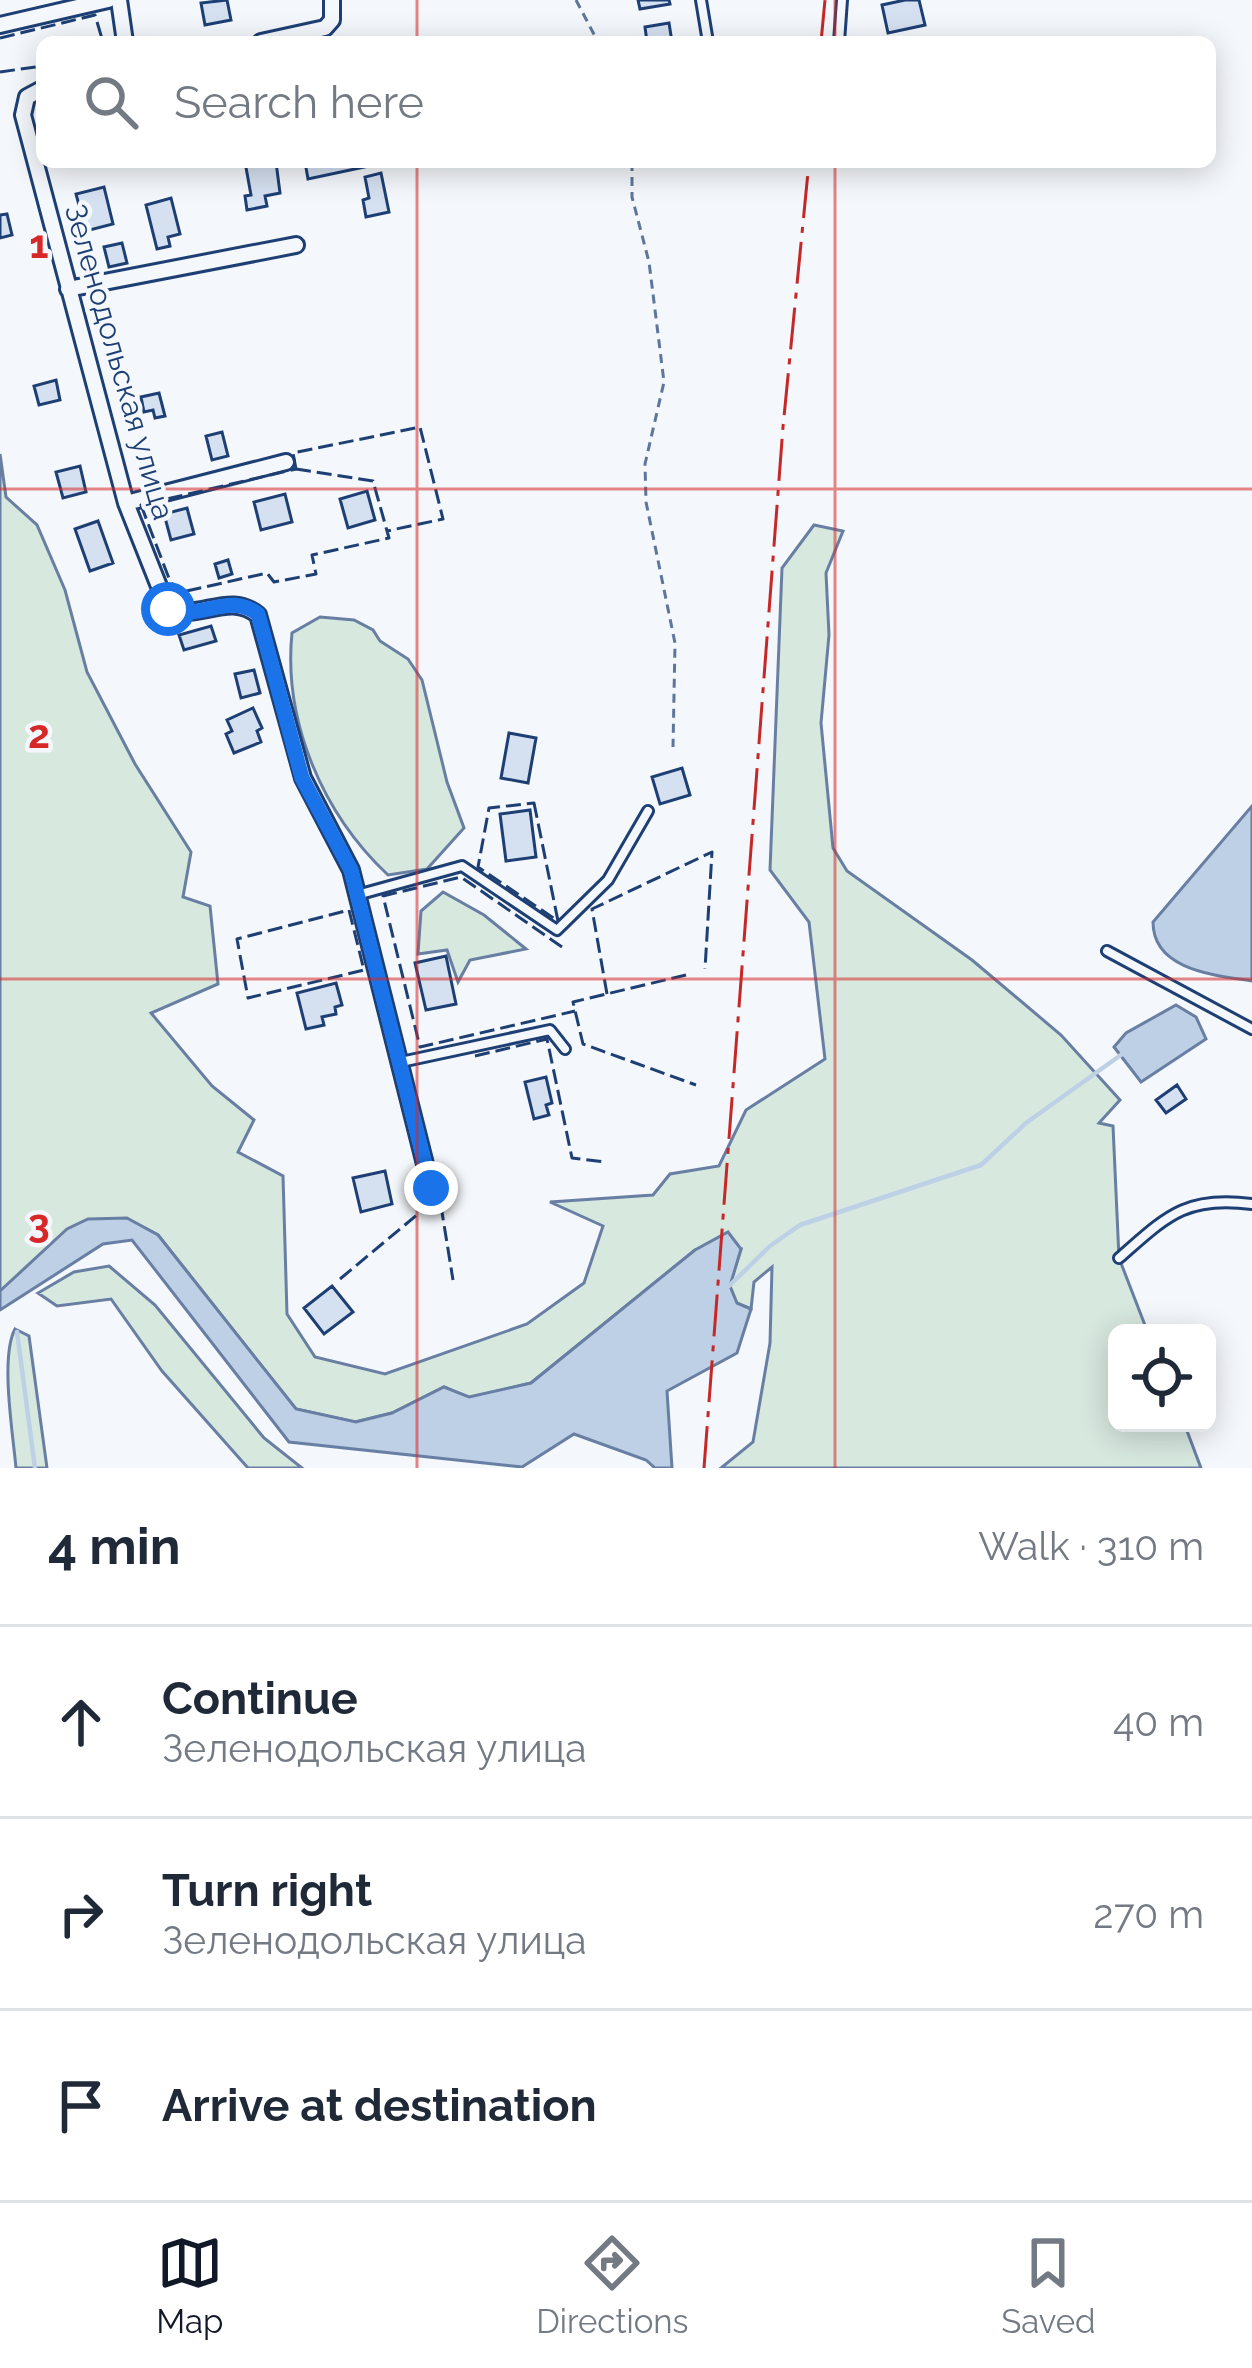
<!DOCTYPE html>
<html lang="en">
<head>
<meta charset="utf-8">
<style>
	:root { --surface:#fff; --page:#f2f2f3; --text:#1f2937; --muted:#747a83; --line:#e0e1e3; --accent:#111827 }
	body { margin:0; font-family:Raleway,sans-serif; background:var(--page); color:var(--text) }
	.controls { position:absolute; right:36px; bottom:36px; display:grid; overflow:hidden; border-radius:18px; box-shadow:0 6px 30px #0003 }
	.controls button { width:108px; height:108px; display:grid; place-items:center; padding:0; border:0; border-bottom:3px solid var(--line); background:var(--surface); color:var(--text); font:60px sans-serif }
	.stop { position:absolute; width:36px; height:36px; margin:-27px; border:9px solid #1a73e8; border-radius:50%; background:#fff }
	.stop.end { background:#1a73e8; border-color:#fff; box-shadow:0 3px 12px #0008 }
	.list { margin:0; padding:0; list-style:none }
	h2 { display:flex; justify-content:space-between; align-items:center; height:156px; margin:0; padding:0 48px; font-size:51px }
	h2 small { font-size:39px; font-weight:400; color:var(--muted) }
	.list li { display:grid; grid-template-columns:78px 1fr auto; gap:36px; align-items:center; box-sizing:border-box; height:192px; padding:0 48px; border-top:3px solid var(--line) }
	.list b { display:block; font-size:45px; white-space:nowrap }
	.list p { margin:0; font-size:39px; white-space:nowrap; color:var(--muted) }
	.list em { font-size:39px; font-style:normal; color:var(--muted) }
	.icon { flex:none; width:66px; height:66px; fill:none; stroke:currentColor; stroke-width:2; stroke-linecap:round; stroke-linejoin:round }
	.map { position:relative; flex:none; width:1252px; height:1468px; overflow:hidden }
	.search { position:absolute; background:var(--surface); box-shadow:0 6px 30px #0003; left:36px; right:36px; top:36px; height:132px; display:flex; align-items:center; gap:30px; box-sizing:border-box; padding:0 42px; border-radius:18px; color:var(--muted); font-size:45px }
	.sheet { height:732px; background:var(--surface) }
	nav { display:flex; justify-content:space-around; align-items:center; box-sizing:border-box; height:168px; border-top:3px solid var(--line); background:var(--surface); font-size:33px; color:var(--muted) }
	nav a { display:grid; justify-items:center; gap:6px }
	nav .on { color:var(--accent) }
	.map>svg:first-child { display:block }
</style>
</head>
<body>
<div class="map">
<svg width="1252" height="1468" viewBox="0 0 1252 1468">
	<rect width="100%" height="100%" fill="#f4f7fb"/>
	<path fill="#d7e8df" stroke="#687fa3" stroke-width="3" d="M0 454 6 497 37 525 65 590 87 672 135 764 191 852 183 897 210 906 218 984 151 1013 212 1086 254 1120 238 1152 283 1176 287 1314 315 1357 385 1374 527 1324 584 1283 603 1226 550 1202 653 1195 670 1174 719 1166 746 1110 825 1059 809 922 770 870 782 568 814 525 843 531 826 573 829 635 821 723 833 848 847 871 972 960 1061 1035 1120 1100 1099 1123 1113 1126 1119 1258 1148 1333H1117V1423H1184L1201 1468H721L753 1442 770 1343 772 1267 754 1282 751 1309 736 1303 729 1286 741 1249 695 1250 531 1383 469 1398 444 1387 392 1413 355 1422 296 1409 158 1235 127 1219 0 1291Z
		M320 617 354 620 373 630 380 641 408 659 422 680 447 782 464 828 427 869 388 875C323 814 283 722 292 633Z
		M443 892 484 915 526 949 470 960 458 982 447 950 418 954 421 911Z
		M109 1266 155 1305 264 1438 302 1468H248L162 1371 111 1299 57 1306 38 1293 74 1272Z
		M15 1329 29 1336 47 1468H16C13 1434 0 1357 15 1329Z"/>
	<path fill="#bed0e5" stroke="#687fa3" stroke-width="3" d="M1252 806V981C1214 975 1153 970 1153 922Z
		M1176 1005 1196 1017 1206 1039 1141 1082 1114 1047 1126 1033Z
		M127 1218 158 1235 296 1409 356 1422 392 1413 444 1387 469 1397 531 1383 695 1250 728 1232 741 1249 730 1286 737 1303 751 1309 737 1353 667 1391 672 1468H655L646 1460 574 1434 522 1467 289 1442 132 1240 103 1244 0 1310V1291L67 1229 88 1219Z"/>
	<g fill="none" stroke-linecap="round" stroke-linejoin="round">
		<path stroke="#bed0e5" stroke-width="4.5" d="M729 1286 770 1246 800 1225 981 1165 1026 1123 1125 1052
			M17 1332 35 1468"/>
	</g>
	<path fill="#d5e0f0" stroke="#1d3f73" stroke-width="3" d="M227 0 231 20 205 25 201 3Z
		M638 0H669L670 4 640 9Z
		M905 0H919L925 25 888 33 882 5Z
		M669 23 672 42H647L645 27Z
		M245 162H276L280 193 265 196 267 206 247 210 245 196 251 195Z
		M305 162H369V166L308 179Z
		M381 173 389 212 366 217 363 200 369 198 365 177Z
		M104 187 113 224 86 231 76 194Z
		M171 198 180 234 168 237 170 246 157 249 146 205Z
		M7 214 12 235 0 238V215Z
		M122 243 127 263 109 267 104 247Z
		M56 380 60 400 39 405 34 386Z
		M159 393 165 416 155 418 153 410 144 412 141 397Z
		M222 432 228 456 212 460 206 436Z
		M80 466 86 492 63 498 56 472Z
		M367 491 375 520 348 528 340 499Z
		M285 494 292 522 261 530 254 502Z
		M187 508 194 534 171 540 164 514Z
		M98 521 113 563 90 571 75 529Z
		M228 560 232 574 219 578 215 564Z
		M211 626 216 641 184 650 179 635Z
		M254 670 260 693 241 698 235 674Z
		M253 708 262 728 257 731 261 742 234 753 226 734 232 731 227 720Z
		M509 733 536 738 528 783 501 778Z
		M682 768 690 795 660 804 652 777Z
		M530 810 536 857 506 861 500 814Z
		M446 956 456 1004 426 1010 415 963Z
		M336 983 342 1005 335 1007 336 1014 322 1017 324 1025 306 1029 297 993Z
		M546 1077 552 1103 546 1105 549 1115 534 1119 525 1082Z
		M1177 1085 1186 1099 1166 1113 1156 1100Z
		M385 1171 392 1204 361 1212 353 1178Z
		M332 1286 353 1312 324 1334 304 1308Z"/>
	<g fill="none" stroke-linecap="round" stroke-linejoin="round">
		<g stroke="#1d3f73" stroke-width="14">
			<path id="lane" d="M701 0 708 42
				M839 42 842 0
				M357 895 462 866 557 930 608 880 648 811
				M1107 951 1252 1029
				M401 1062 550 1030 565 1049
				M1119 1258C1166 1217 1185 1195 1252 1204"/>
		</g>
		<g stroke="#1d3f73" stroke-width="20">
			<path id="street" d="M119 0 125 42
				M0 25 108 0
				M261 42 325 28 332 20V0
				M42 89 27 97 23 115 126 503 168 609C200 621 229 591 258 615L303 778 351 870 431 1188
				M68 289 296 245
				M126 503 286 462"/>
		</g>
		<path stroke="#5e769c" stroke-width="3" stroke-dasharray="9 6" stroke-linecap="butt" d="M576 0 598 42
			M632 162V197L649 262 664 382 645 464 646 502 675 643 673 747"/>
		<use href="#lane" stroke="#f4f7fb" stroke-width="8"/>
		<use href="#street" stroke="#f4f7fb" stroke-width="14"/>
		<path stroke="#1d3f73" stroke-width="3" stroke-dasharray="15 6" stroke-linecap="butt" d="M0 38 95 15 103 42
			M0 72 42 66
			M296 469 373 481 389 538 312 555 316 574 274 582 267 573 178 593 170 581 141 505Z
			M296 469 293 453 420 427 443 519 387 531
			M534 803 558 921 478 867 489 808Z
			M349 910 364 970 248 998 237 939Z
			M562 947 461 877 383 896 420 1047 575 1011
			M686 975 573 1002 583 1044 696 1085
			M607 994 592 909 712 852 705 969
			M475 1056 547 1039 572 1158 605 1162
			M340 1279 424 1209 441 1206 453 1280"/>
		<path stroke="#c62828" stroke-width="3" stroke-dasharray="42 9 6 9" stroke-linecap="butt" d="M821 42 825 0
			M704 1468 783 427 809 162"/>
	</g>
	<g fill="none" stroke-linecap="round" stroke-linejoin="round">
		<path stroke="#1a73e8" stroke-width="15" d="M168 609C199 622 229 591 258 614L302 778 351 870 431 1188"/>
	</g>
	<path fill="none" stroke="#d62828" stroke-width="3" stroke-opacity="0.55" d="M417 0V42M835 0V42M417 162V1468M835 162V1468M0 489H1252M0 979H1252"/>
	<g text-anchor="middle" stroke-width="9" stroke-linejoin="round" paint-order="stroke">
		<g font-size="30" fill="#1d3f73" stroke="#f4f7fb">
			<text transform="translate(119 362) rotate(74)" y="10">Зеленодольская улица</text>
		</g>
	</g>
	<g font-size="39" text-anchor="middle" font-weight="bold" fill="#d62828" stroke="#f4f7fb" stroke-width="9" stroke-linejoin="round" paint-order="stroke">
		<text x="39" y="258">1</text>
		<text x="39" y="748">2</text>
		<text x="39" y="1237">3</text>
	</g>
</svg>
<div class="controls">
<button><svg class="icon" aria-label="locate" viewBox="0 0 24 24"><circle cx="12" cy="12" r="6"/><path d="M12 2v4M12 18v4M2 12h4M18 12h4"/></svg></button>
</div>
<div class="stop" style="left:168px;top:609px"></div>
<div class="stop end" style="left:431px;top:1188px"></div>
<div class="search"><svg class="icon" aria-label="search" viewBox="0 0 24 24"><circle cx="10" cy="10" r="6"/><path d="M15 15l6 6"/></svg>Search here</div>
</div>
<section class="sheet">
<h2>4 min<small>Walk · 310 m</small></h2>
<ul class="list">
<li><svg class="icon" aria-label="ahead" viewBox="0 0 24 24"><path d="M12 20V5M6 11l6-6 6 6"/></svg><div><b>Continue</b><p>Зеленодольская улица</p></div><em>40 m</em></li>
<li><svg class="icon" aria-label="right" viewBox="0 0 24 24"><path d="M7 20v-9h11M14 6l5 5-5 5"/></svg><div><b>Turn right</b><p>Зеленодольская улица</p></div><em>270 m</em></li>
<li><svg class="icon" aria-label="arrive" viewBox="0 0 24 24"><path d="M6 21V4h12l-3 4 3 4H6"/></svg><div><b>Arrive at destination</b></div></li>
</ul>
</section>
<nav>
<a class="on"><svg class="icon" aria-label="map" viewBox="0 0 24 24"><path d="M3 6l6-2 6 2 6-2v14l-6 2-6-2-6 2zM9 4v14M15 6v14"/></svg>Map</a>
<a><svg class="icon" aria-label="directions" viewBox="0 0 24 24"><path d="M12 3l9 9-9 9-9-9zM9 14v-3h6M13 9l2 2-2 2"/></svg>Directions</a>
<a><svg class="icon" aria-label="saved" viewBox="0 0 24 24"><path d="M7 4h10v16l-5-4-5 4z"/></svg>Saved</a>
</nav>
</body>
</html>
